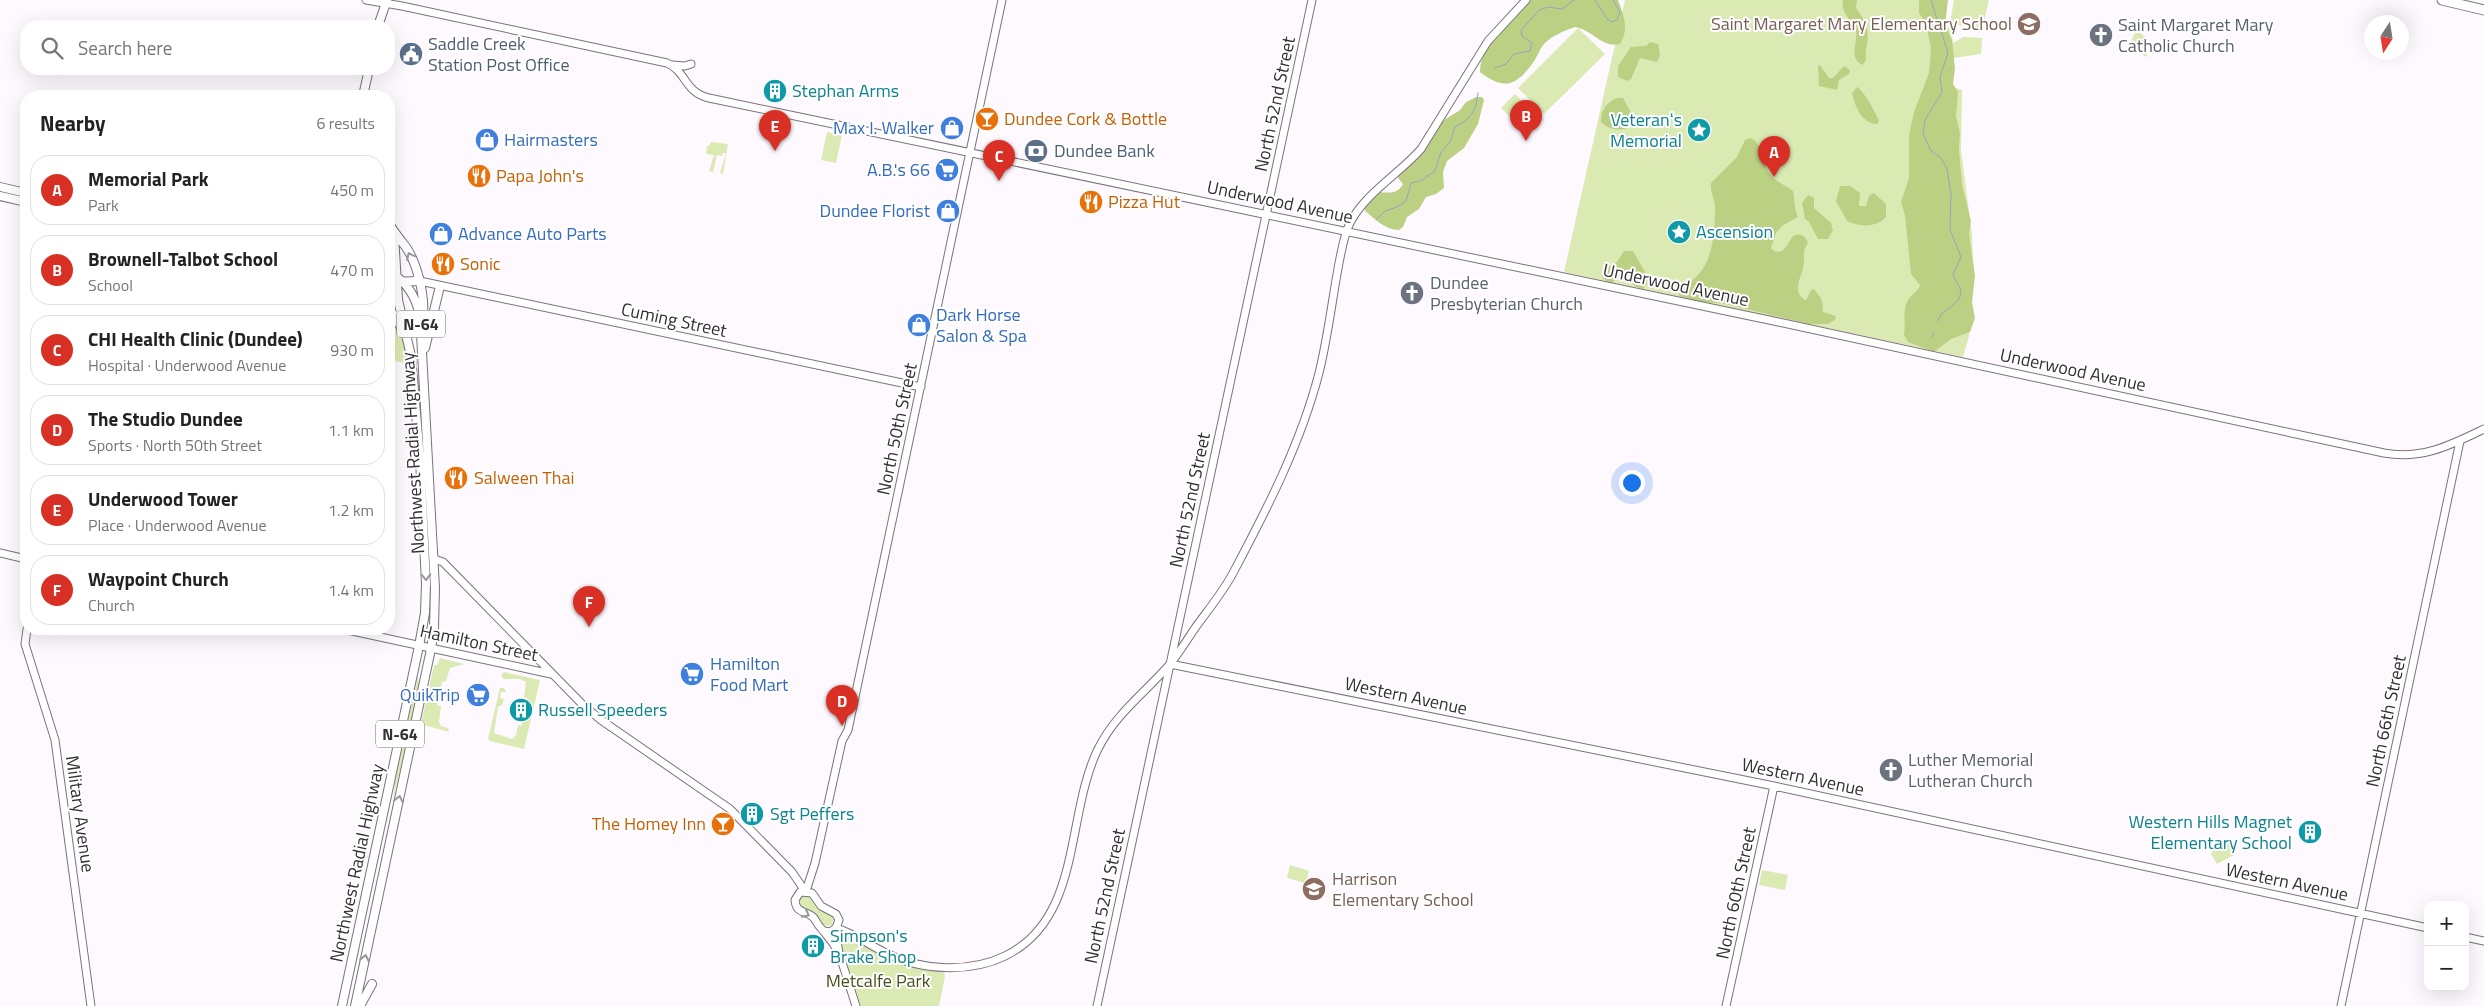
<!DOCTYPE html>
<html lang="en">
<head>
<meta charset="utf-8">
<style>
	:root { --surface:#fff; --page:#f6f6f6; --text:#222; --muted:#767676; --line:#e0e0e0; --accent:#d93025 }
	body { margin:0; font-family:"Titillium Web",sans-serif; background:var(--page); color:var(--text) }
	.controls { position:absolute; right:15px; bottom:15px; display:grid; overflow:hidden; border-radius:10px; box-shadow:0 5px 20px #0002 }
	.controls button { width:45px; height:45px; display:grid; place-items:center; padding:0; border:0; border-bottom:1px solid var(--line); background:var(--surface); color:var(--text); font:25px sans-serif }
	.compass { position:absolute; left:2364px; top:15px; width:45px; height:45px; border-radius:50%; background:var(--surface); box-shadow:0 5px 20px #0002; rotate:192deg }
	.you { position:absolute; left:1631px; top:482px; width:18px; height:18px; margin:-12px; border:4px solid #fff; border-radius:50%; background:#1a73e8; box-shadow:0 0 0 8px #1a73e833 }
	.badge { display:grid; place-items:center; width:32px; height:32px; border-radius:50%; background:var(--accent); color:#fff; font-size:16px; font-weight:700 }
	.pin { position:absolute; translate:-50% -41px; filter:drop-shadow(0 1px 2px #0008) }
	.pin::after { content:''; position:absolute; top:26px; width:18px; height:15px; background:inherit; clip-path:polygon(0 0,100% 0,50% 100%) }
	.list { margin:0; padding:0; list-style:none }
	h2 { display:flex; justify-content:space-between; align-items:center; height:65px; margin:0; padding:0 20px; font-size:21px }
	h2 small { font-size:16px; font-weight:400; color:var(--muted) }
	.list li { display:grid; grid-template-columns:32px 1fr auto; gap:15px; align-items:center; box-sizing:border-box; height:70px; margin:0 10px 10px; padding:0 10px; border:1px solid var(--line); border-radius:20px }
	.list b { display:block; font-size:19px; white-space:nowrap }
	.list p { margin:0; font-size:16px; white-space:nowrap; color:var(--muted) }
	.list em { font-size:16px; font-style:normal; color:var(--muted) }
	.icon { flex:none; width:28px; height:28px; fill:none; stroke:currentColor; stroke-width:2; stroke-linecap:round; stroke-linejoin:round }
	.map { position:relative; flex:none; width:2484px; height:1006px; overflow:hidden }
	.search { position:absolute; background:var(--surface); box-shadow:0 5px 20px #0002; left:20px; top:20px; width:375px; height:55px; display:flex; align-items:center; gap:12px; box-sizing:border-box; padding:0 18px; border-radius:20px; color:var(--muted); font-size:19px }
	.panel { position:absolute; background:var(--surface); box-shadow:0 5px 20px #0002; left:20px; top:90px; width:375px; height:545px; border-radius:20px }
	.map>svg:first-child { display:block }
</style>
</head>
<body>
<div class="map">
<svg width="2484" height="1006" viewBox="0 0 2484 1006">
	<rect width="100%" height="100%" fill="#fef8ff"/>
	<path fill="#dbeab3" d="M1625 0H1946L1945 25 1951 29 1953 43 1963 37 1982 38 1981 54 1954 58 1953 87 1962 90 1961 150 1972 235 1974 280 1969 336 1963 357 1564 272Z
		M1954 0H1989L1982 30 1950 23Z
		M1578 28 1605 54 1544 114 1518 88Z
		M2137 29 2146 38 2147 57 2133 50 2132 39Z
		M1515 94 1542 120 1528 134 1501 108Z
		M827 132 842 135 836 163 821 160Z
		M711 142 728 144 723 174 720 173 726 153H723L722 156 717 155 713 172 709 171 714 155 706 154 707 146H709Z
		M389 313C395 324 411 352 405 363L389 360Z
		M440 658 464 664 450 668 446 681 442 682 437 705 441 706 439 722 441 726 448 728 449 732 421 724 434 665H437Z
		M504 672 540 680 524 749 490 741 488 739 500 688H504L506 692H501L500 698 504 699 502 705 498 707 494 733 512 739 516 735 518 725 521 726 527 698 524 697 526 682 520 679H504L501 676Z
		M418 676 419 688 393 800 396 775Z
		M2228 841H2230L2234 855 2217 864 2211 854 2212 851Z
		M1290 865 1309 871 1306 883 1287 878Z
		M1762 870 1788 875 1785 890 1759 885Z
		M802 896H809L817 909 832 914 834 918 832 925 824 926 816 914 801 908 798 902Z
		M838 930 896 961 944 972 945 976 939 1006H860L837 939Z"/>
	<path fill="#bcd084" d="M1530 0H1618C1623 14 1630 29 1620 44 1601 48 1593 30 1575 27 1564 31 1553 35 1544 44 1539 50 1537 58 1532 64 1514 88 1502 89 1480 72 1480 43 1511 21 1530 0Z
		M1843 0H1857L1856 8C1867 24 1870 30 1866 50 1865 57 1868 60 1862 65 1848 57 1858 44 1856 32 1853 20 1840 14 1843 0Z
		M1919 0H1948L1945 25 1952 40 1955 69 1953 84 1958 92 1956 116 1960 133 1959 149 1962 184 1971 221 1969 234 1975 276 1972 302 1975 318 1970 332 1951 339 1934 352 1908 342 1904 335C1906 324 1902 311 1908 300 1912 293 1918 292 1920 285L1911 274 1905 215 1901 202 1909 178V135L1914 112 1929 73 1931 49 1926 23 1919 13Z
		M1650 42 1658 44C1660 52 1661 56 1657 62L1640 58 1631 79 1627 81 1618 77V66L1631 47 1646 46Z
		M1820 65 1829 78H1833L1844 66 1850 70 1849 74 1839 80 1837 90 1819 86 1818 66Z
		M1857 87C1864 91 1876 113 1879 121L1877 124C1861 123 1855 106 1852 93Z
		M1476 97H1482L1484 100 1478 124 1464 148 1447 161 1443 172 1444 188 1436 194 1426 197 1419 209 1407 217 1403 227 1399 230C1385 230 1375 219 1365 211V207L1379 192C1389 193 1398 194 1403 184L1398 178 1399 174 1428 145 1441 122 1460 110 1466 102Z
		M1617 98H1623L1633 116V125C1622 132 1610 131 1601 122 1600 111 1607 102 1617 98Z
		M1750 138C1763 142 1762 161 1768 172 1775 182 1784 184 1793 191 1795 201 1794 208 1798 217L1782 226 1776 233 1771 248 1774 251C1785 255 1787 243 1794 235 1801 233 1806 236 1808 243 1803 251 1804 253 1804 262 1804 274 1789 292 1806 300L1811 290 1814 289C1822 299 1823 299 1823 312L1836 316 1835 320 1828 324H1809L1721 303 1697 302 1679 296V290C1684 284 1692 281 1697 276 1714 259 1715 228 1715 206 1714 198 1710 192 1711 183L1737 157 1745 140Z
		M1840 186H1850L1860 193 1859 206H1866L1869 196 1874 193 1886 204V217C1876 228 1859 227 1847 221L1836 201Z
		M1808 195 1814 198V208L1831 223 1833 230 1828 239H1818L1809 222 1805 219 1802 203Z
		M1624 251H1633L1645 272 1647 284 1643 289 1634 286 1629 273 1622 274 1611 284H1608L1602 276 1605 269 1617 262Z"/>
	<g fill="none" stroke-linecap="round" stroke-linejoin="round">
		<path stroke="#8fa7c0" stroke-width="1" d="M1595 0 1607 19 1612 22 1617 20 1620 12 1613 0
			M1931 0 1948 53 1940 77 1942 92 1925 120 1923 134 1931 151 1941 158 1947 169 1951 194 1950 230 1961 257 1953 274C1954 280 1961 287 1961 293 1960 302 1947 310 1941 314L1938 321
			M1495 68 1506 64 1514 54 1530 51 1532 43 1522 36 1521 30 1539 10 1548 7 1562 9 1574 0
			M1376 220 1385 211 1397 207 1406 201 1411 183 1422 180 1435 171 1441 152 1450 142 1455 127C1471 119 1476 111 1478 93
			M1932 337 1934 332"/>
		<g stroke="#7a727c" stroke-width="9">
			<path id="secondary" d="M366 0 402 6 667 63C687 72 684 92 709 98L1769 320 2384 453C2422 460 2451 445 2484 429
				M672 65 685 66 691 64
				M415 280 921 387
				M0 553 26 559
				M434 559 443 562 583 705 601 720 730 809 792 872 805 891
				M27 629 25 644 55 740 91 1006
				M343 629 551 674
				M1170 664 1774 786 2428 928
				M806 891 815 863 842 741 848 730 1002 0
				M836 928C854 933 869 945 886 953 921 971 970 973 1005 956 1083 918 1065 816 1098 749 1116 713 1144 694 1170 664 1179 653 1187 640 1195 628 1208 610 1223 592 1233 573 1267 509 1301 443 1319 373 1328 337 1332 300 1339 263 1342 249 1344 233 1351 221 1367 192 1399 174 1421 149L1488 41 1526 0
				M835 929 839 953 856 1006
				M824 931 830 932 836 928 839 920 836 914 821 906 812 893 800 892 795 900C796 914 805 910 813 917 816 920 817 924 820 927 828 937 832 940 839 953
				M2465 937 2484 941
				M1097 1006 1312 0
				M1726 1006 1774 786
				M2341 1006 2460 441"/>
		</g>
		<g stroke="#7a727c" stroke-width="10">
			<path id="primary" d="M378 26 387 0
				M363 96 369 69
				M0 187 26 193
				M0 196 26 202
				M389 223C393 231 397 235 402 242 417 259 425 295 423 317
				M389 259 393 245
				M389 282 420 281
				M389 308 401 327
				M425 348 440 286
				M342 1006 419 646 425 613 426 584 420 459 411 356 398 300 394 235
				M355 1006 431 649 434 628 435 588 420 316C416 297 407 281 389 272
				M360 1006 372 984"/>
		</g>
		<g stroke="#7a727c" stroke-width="11">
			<path id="highway" d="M2442 0 2484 10"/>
		</g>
		<use href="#secondary" stroke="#fff" stroke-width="7"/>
		<use href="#primary" stroke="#fff" stroke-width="8"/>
		<use href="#highway" stroke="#fff" stroke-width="9"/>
	</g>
	<defs><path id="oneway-chevron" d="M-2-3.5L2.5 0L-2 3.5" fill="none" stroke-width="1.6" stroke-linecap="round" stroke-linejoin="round" transform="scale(1.25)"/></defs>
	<g stroke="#999799">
		<use href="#oneway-chevron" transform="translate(410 256) rotate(-116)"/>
		<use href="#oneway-chevron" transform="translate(426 577) rotate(88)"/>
		<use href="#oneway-chevron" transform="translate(399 799) rotate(-78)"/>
		<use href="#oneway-chevron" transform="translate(806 914) rotate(27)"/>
		<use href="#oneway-chevron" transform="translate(365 958) rotate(-78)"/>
	</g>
	<defs>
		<g id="school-disc" transform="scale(1.25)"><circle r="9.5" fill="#8d6e63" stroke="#fff"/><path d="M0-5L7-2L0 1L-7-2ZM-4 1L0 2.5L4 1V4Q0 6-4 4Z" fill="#fff"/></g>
		<g id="church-disc" transform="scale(1.25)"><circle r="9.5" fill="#6b7280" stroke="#fff"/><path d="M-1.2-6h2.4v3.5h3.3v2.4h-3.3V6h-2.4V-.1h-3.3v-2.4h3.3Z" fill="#fff"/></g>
		<g id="civic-disc" transform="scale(1.25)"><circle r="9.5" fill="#5c6f8a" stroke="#fff"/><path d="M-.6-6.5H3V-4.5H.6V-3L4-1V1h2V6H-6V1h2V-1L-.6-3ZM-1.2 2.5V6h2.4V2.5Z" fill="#fff"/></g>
		<g id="building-disc" transform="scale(1.25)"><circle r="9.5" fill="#0f9aa8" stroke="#fff"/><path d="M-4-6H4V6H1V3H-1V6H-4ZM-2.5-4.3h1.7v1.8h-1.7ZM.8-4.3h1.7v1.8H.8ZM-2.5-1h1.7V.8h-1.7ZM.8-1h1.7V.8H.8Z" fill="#fff"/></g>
		<g id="bar-disc" transform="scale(1.25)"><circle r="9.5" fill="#e8710a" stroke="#fff"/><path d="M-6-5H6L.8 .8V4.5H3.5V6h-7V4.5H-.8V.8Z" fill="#fff"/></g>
		<g id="shop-disc" transform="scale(1.25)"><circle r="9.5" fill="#3f7fe0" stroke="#fff"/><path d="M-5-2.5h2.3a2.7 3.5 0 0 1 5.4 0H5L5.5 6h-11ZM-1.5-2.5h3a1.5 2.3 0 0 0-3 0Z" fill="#fff"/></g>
		<g id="sight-disc" transform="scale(1.25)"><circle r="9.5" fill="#0f9aa8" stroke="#fff"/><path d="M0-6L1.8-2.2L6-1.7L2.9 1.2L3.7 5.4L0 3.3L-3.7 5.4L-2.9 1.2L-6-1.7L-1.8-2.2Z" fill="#fff"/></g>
		<g id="bank-disc" transform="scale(1.25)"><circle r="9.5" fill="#5c6f8a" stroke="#fff"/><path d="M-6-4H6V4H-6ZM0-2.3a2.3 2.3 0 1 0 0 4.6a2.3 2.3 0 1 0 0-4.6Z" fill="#fff"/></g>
		<g id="supermarket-disc" transform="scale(1.25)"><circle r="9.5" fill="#3f7fe0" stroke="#fff"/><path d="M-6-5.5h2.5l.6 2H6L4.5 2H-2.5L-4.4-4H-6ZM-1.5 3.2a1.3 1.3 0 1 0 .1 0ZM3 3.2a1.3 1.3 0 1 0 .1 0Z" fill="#fff"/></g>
		<g id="restaurant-disc" transform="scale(1.25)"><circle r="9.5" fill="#e8710a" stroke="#fff"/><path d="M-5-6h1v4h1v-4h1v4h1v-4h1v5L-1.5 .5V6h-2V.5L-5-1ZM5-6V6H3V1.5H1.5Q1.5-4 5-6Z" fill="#fff"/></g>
	</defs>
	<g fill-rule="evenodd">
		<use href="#school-disc" x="2029" y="24"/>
		<use href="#church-disc" x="2101" y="35"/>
		<use href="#civic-disc" x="411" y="54"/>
		<use href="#building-disc" x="775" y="91"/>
		<use href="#bar-disc" x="987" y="119"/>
		<use href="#shop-disc" x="952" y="128"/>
		<use href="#sight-disc" x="1699" y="130"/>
		<use href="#shop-disc" x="487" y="140"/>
		<use href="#bank-disc" x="1036" y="151"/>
		<use href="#supermarket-disc" x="947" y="170"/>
		<use href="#restaurant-disc" x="479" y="176"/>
		<use href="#restaurant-disc" x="1091" y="202"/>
		<use href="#shop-disc" x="948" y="211"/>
		<use href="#sight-disc" x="1679" y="232"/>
		<use href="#shop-disc" x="441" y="234"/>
		<use href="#restaurant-disc" x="443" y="264"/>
		<use href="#church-disc" x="1412" y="293"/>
		<use href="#shop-disc" x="919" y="325"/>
		<use href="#restaurant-disc" x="456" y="478"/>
		<use href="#supermarket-disc" x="692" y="674"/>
		<use href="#supermarket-disc" x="478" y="695"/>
		<use href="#building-disc" x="521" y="710"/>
		<use href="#church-disc" x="1891" y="770"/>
		<use href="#building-disc" x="752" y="814"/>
		<use href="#bar-disc" x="723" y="824"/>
		<use href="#building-disc" x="2310" y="832"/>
		<use href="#school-disc" x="1314" y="889"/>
		<use href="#building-disc" x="813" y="946"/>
	</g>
	<g text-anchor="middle" stroke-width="4" stroke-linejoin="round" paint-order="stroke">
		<g fill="#fff" stroke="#706d70" stroke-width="1">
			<rect x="397" y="310.5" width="48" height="27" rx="4"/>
			<rect x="376" y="720.5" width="48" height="27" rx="4"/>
		</g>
		<g font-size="16" font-weight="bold" fill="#332f33">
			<text x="421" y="330">N-64</text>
			<text x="400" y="740">N-64</text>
		</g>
		<g font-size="18" fill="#785e54" stroke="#fff" text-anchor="end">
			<text x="2012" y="30">Saint Margaret Mary Elementary School</text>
			<text x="1332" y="885" text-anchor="start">Harrison<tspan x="1332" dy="21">Elementary School</tspan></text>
		</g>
		<g font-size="18" fill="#5b616d" stroke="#fff" text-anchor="start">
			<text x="2118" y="31">Saint Margaret Mary<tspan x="2118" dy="21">Catholic Church</tspan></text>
			<text x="1430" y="289">Dundee<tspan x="1430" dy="21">Presbyterian Church</tspan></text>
			<text x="1908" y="766">Luther Memorial<tspan x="1908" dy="21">Lutheran Church</tspan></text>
		</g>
		<g font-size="18" fill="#4e5e75" stroke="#fff" text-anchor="start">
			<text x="428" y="50">Saddle Creek<tspan x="428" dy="21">Station Post Office</tspan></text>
			<text x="1054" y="157">Dundee Bank</text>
		</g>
		<g font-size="18" fill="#0d838f" stroke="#fff" text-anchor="start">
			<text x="792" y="97">Stephan Arms</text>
			<text x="1682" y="126" text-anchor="end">Veteranʻs<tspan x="1682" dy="21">Memorial</tspan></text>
			<text x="1696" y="238">Ascension</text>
			<text x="538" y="716">Russell Speeders</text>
			<text x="770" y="820">Sgt Peffers</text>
			<text x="2292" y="828" text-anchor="end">Western Hills Magnet<tspan x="2292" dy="21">Elementary School</tspan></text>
			<text x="830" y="942">Simpson's<tspan x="830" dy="21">Brake Shop</tspan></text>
		</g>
		<g font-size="18" fill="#332f33" stroke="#fff">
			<text transform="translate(1275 104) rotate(-78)" y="6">North 52nd Street</text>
			<text transform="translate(1280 202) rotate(12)" y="6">Underwood Avenue</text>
			<text transform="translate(1676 285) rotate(12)" y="6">Underwood Avenue</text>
			<text transform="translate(674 320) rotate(12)" y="6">Cuming Street</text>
			<text transform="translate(2073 370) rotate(12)" y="6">Underwood Avenue</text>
			<text transform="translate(897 429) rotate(-78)" y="6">North 50th Street</text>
			<text transform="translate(413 453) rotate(-93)" y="6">Northwest Radial Highway</text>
			<text transform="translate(1190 500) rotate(-78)" y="6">North 52nd Street</text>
			<text transform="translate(479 643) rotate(12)" y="6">Hamilton Street</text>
			<text transform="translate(1406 696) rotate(12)" y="6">Western Avenue</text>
			<text transform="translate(2386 721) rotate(-78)" y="6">North 66th Street</text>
			<text transform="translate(1803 777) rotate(12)" y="6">Western Avenue</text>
			<text transform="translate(80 814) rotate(82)" y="6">Military Avenue</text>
			<text transform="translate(357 863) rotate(-78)" y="6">Northwest Radial Highway</text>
			<text transform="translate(2287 882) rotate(12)" y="6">Western Avenue</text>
			<text transform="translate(1736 893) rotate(-78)" y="6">North 60th Street</text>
			<text transform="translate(1105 896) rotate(-78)" y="6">North 52nd Street</text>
		</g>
		<g font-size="18" fill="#c56008" stroke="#fff" text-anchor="start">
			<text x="1004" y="125">Dundee Cork &amp; Bottle</text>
			<text x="496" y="182">Papa John's</text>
			<text x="1108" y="208">Pizza Hut</text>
			<text x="460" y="270">Sonic</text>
			<text x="474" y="484">Salween Thai</text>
			<text x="706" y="830" text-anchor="end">The Homey Inn</text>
		</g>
		<g font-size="18" fill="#366cbe" stroke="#fff" text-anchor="end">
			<text x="934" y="134">Max I. Walker</text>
			<text x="504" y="146" text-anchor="start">Hairmasters</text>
			<text x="930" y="176">A.B.'s 66</text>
			<text x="930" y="217">Dundee Florist</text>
			<text x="458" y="240" text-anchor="start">Advance Auto Parts</text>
			<text x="936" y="321" text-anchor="start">Dark Horse<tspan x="936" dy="21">Salon &amp; Spa</tspan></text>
			<text x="710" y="670" text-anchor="start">Hamilton<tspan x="710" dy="21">Food Mart</tspan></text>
			<text x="460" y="701">QuikTrip</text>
		</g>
		<g font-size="18" fill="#47531d" stroke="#fff">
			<text x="878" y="987">Metcalfe Park</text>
		</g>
	</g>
</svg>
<div class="controls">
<button>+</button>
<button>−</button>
</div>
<svg class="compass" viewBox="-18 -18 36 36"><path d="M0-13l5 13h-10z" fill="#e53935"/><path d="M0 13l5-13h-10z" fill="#767676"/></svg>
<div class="you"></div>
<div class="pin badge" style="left:1774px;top:177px">A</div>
<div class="pin badge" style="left:1526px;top:141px">B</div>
<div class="pin badge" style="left:999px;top:181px">C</div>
<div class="pin badge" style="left:842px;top:726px">D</div>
<div class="pin badge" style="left:775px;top:151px">E</div>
<div class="pin badge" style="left:589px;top:627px">F</div>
<div class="search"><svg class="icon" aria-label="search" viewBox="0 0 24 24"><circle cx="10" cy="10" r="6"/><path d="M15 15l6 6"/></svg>Search here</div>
<section class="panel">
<h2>Nearby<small>6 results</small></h2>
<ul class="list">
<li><span class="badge">A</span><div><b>Memorial Park</b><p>Park</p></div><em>450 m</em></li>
<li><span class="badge">B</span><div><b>Brownell-Talbot School</b><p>School</p></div><em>470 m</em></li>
<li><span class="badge">C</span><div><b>CHI Health Clinic (Dundee)</b><p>Hospital · Underwood Avenue</p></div><em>930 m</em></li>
<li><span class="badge">D</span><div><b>The Studio Dundee</b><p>Sports · North 50th Street</p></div><em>1.1 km</em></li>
<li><span class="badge">E</span><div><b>Underwood Tower</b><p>Place · Underwood Avenue</p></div><em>1.2 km</em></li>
<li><span class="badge">F</span><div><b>Waypoint Church</b><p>Church</p></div><em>1.4 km</em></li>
</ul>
</section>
</div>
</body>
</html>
